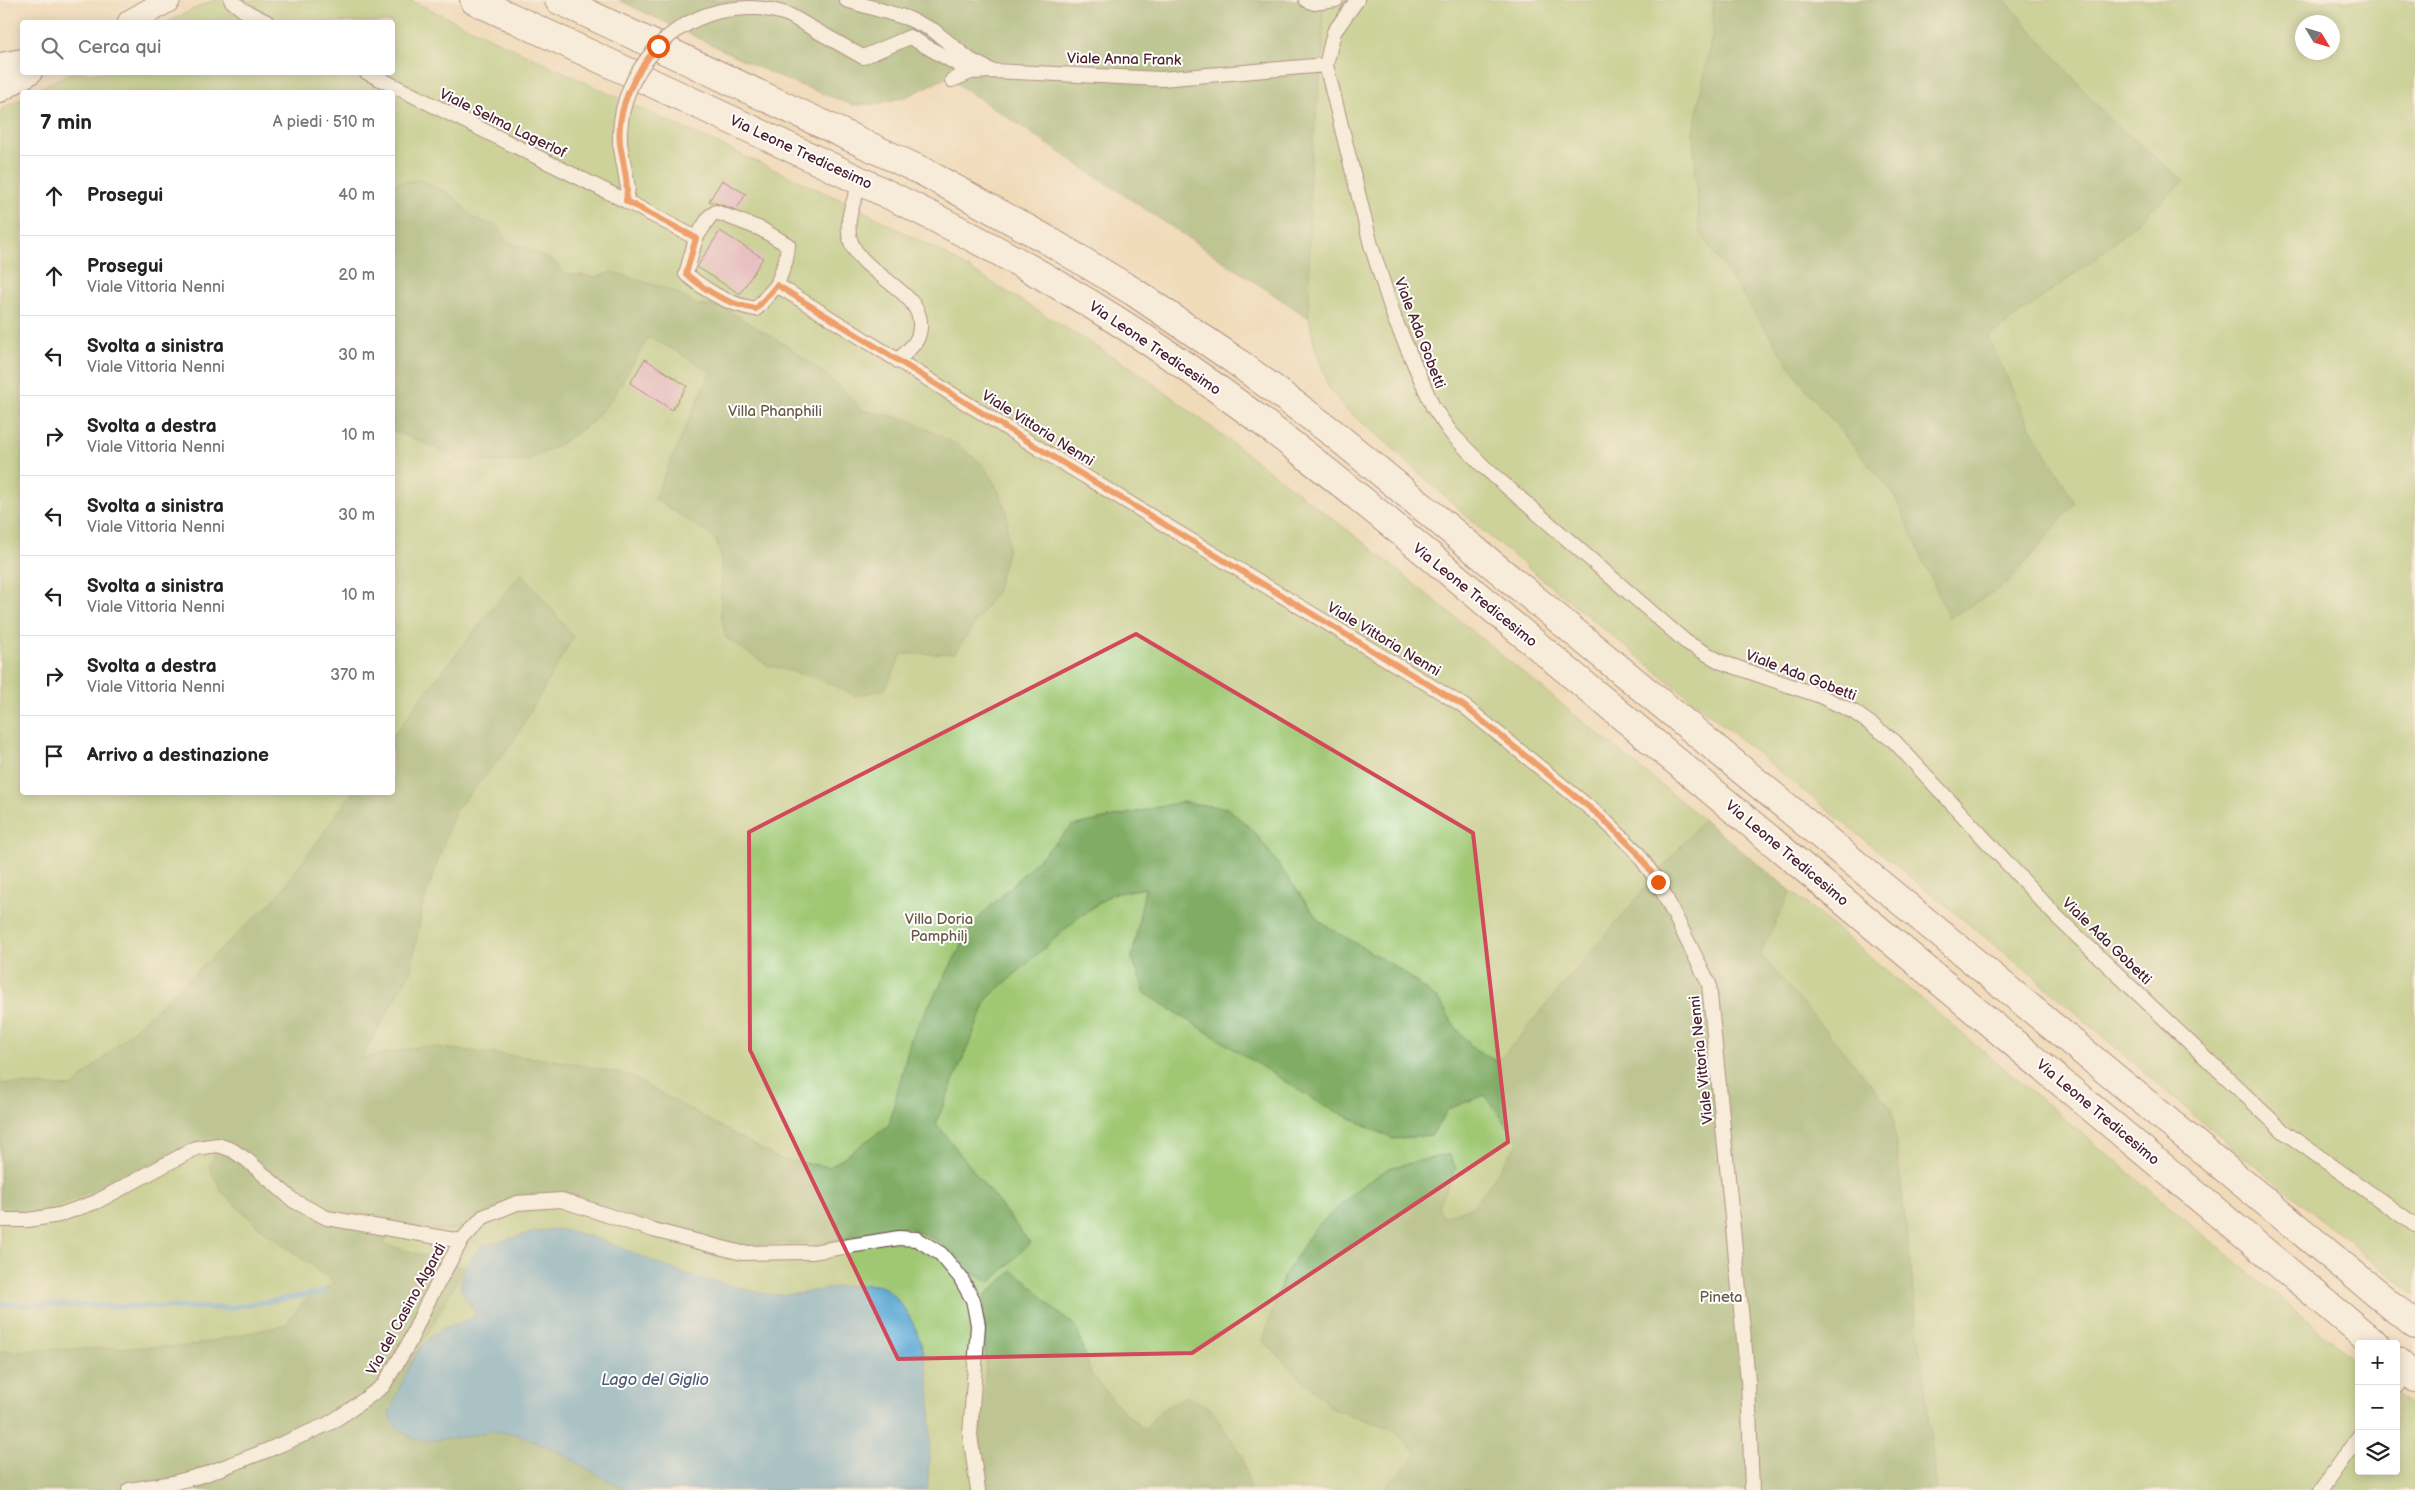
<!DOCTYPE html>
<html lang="it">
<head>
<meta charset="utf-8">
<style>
	:root { --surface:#fff; --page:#f6f6f6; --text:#222; --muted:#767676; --line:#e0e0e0 }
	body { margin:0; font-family:"Balsamiq Sans",sans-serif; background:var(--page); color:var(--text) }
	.controls { position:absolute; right:15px; bottom:15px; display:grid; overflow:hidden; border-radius:5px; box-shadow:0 2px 12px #0003 }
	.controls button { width:45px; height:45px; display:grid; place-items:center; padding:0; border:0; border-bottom:1px solid var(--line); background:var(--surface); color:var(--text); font:25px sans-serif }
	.compass { position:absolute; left:2295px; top:15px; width:45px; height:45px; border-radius:50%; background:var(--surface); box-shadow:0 2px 12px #0003; rotate:128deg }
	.stop { position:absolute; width:15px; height:15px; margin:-11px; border:4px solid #ea580c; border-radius:50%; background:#fff }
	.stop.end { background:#ea580c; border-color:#fff; box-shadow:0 1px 5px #0008 }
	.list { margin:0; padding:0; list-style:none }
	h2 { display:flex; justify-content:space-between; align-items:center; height:65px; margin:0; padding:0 20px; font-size:21px }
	h2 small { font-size:16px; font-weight:400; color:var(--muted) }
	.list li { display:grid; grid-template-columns:32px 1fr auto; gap:15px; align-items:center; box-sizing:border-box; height:80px; padding:0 20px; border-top:1px solid var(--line) }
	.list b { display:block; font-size:19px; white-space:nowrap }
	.list p { margin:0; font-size:16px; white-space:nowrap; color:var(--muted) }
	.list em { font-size:16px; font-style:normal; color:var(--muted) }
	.icon { flex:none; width:28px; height:28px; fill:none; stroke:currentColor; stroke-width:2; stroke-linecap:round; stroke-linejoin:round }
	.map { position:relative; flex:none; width:2415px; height:1490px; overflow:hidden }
	.search { position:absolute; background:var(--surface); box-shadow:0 2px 12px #0003; left:20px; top:20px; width:375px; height:55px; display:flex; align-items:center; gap:12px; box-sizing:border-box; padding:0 18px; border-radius:5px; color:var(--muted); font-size:19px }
	.panel { position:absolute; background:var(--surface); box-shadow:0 2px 12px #0003; left:20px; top:90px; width:375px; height:705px; border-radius:5px }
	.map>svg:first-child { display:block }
</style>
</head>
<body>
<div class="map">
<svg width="2415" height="1490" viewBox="0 0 2415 1490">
	<rect width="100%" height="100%" fill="#fff"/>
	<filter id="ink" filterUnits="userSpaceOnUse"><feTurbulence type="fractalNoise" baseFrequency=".02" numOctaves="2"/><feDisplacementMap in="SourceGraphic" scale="10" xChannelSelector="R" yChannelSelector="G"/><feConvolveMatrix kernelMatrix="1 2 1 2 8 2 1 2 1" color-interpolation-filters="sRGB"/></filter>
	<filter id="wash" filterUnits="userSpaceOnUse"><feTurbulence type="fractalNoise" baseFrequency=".0096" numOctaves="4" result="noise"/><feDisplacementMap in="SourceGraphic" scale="20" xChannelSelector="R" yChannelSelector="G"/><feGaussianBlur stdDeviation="1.12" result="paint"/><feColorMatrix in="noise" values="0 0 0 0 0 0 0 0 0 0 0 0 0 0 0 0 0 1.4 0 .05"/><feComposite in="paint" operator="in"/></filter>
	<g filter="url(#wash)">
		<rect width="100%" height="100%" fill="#f0dbb9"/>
		<path fill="#a0c873" stroke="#75744f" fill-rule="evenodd" d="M213 0H410L663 119 852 205 945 254 1141 374 1358 538 1791 891 2359 1364V1471H2396V1394L2415 1409V1490H0V110L22 98V792H392V92H32L70 73 392 72V22H167Z
			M619 0H2415V1295L2228 1144 2033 976 1484 532 1380 437 1344 408 1329 388 1315 348 1309 318 947 77 908 96 876 104 853 105 779 77ZM2302 22H2332V52H2302Z"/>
		<path fill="#80ac65" stroke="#656648" d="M619 0H1323V55L1310 170 1309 318 947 77 908 96 876 104 853 105 779 77Z
			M1713 0H2005L2111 121 2184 181 2095 259 1988 337 2025 417 2075 503 2008 583 1949 618 1894 495 1802 384 1699 230 1693 133 1713 30Z
			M420 180 449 193 475 219 500 227 506 242 525 248 553 261 567 274 596 277 613 272 676 292 697 305 724 308 792 349 839 386 862 410 907 419 958 445 984 466 998 490 1007 513 1008 548 996 592 955 653 902 654 885 689 856 696 817 678 767 665 726 638 721 614V557L715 538 654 498 711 371 649 336 612 399 591 423 560 444 526 462 462 461 432 446 393 431V183Z
			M522 572 573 637 512 744 455 811 423 904 411 970 361 1059 422 1046 554 1060 628 1075 779 1159 830 1167 889 1125 911 1038 974 923 1072 826 1181 802 1227 808 1254 831 1320 922 1399 969 1440 1001 1453 1024 1475 1050 1498 1062 1703 820 1791 891 1760 954 1892 1109 1937 1490H1383L1417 1454 1391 1428 1334 1410 1263 1341 1283 1278 1314 1229 1359 1188 1389 1168 1449 1154 1456 1168 1438 1207 1443 1217 1474 1206 1519 1142 1485 1095 1448 1109 1432 1135 1393 1139 1321 1104 1145 993 1132 958 1145 888 1112 894 1078 918 988 998 936 1123 1030 1243 991 1282 964 1270 940 1242 908 1227 827 1242 741 1245 673 1232 580 1196 519 1194 459 1229 428 1230 389 1223 384 1244 464 1267 413 1360 389 1414 456 1438 491 1431 516 1434 555 1450 625 1490H0V1351L190 1346 285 1325 304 1301 335 1283 259 1227 223 1193 209 1168 218 1145 198 1142 43 1213 0 1212V1083L72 1087 277 897 352 793 392 792 393 737 414 707Z
			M1012 1271 1026 1280 1055 1310 1076 1326 1091 1374 1121 1409 1145 1430 1160 1411 1186 1396 1211 1409 1242 1456 1250 1490H983L979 1455 986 1363 983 1316 985 1295Z"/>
		<path fill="#57a4d0" stroke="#50627e" d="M554 1229C599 1234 638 1257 680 1272 704 1280 731 1285 757 1292 790 1301 824 1286 858 1285 864 1285 874 1284 880 1286 888 1288 895 1297 900 1303 938 1349 932 1433 927 1490H625L555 1450 516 1434 491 1431 456 1438 424 1441 413 1439 404 1433 395 1426 389 1414C402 1385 413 1343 444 1328 453 1324 464 1322 474 1318L475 1311 464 1297 460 1285 464 1267 481 1246 535 1232Z"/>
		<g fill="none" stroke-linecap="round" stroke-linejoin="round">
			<path stroke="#57a4d0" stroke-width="5.5" d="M0 1304 228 1308 324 1292"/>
		</g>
		<g id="blocks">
			<path fill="#dda0ca" d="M722 180 746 194 736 210 709 201Z
				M720 231 763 258 740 294 697 267Z
				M645 359 687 386 672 410 630 383Z"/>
		</g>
	</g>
	<g filter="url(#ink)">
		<use href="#blocks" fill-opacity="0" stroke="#633b40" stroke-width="1"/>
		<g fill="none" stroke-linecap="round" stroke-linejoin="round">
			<g stroke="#633b40" stroke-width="16">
				<path id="pedestrian" d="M231 0 243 10 267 22
					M846 0 907 18 933 30 970 60 992 71
					M1306 0 1314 3 1336 0
					M1357 0 1334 32 1326 65 1371 245 1395 320 1433 407 1451 433 1484 467 1686 642 1721 662 1820 696 1854 712 1894 741 2057 917 2283 1131 2415 1225
					M720 11C745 7 765 6 789 15L863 57 910 37 971 72
					M366 72 626 201
					M952 80 971 72 993 71 1161 79 1326 65
					M620 143 628 188 626 201 696 238 686 274C708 292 727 304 756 309L777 285 1040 449 1464 706 1601 817 1636 851 1658 882 1709 984 1748 1381 1752 1490
					M862 180C854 199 845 219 850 239 860 277 934 292 918 337 915 346 903 354 898 361
					M696 238 710 216 716 212 761 229 788 245 786 260 777 285
					M0 1220H28L59 1215 96 1202 196 1148 218 1145 232 1150 247 1160 294 1201 327 1218 461 1241
					M2396 1387 2408 1371
					M129 1490 173 1483 206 1474 268 1450 328 1424 350 1410 383 1386 409 1343 426 1305 461 1241 483 1217 517 1203 561 1200 653 1230 742 1253 812 1252 899 1238 917 1239 941 1254 960 1277 973 1300 978 1325 970 1435 978 1490
					M2321 1490 2359 1436"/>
			</g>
			<g stroke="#633b40" stroke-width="26">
				<path id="tertiary" d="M130 22 168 0
					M0 65 22 61
					M0 90 30 72"/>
			</g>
			<g stroke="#633b40" stroke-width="30">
				<path id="primary" d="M474 0C563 41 651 83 740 124 869 184 996 244 1116 320 1288 429 1441 567 1598 696 1858 910 2116 1127 2375 1344
					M559 0 924 172 1044 238 1134 292 1233 359 1333 433 2415 1325
					M2396 1361 2415 1378"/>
			</g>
			<use href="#pedestrian" stroke="#fff" stroke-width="14"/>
			<use href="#tertiary" stroke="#fff" stroke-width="24"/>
			<use href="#primary" stroke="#fff" stroke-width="28"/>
			<g stroke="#633b40" stroke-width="16" stroke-linecap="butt">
				<path id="pedestrian-bridge" d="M620 143C618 81 660 26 720 11"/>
			</g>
			<use href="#pedestrian-bridge" stroke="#fff" stroke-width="14"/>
		</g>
	</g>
	<g fill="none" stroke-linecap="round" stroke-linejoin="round" filter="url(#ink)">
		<path stroke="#ea580c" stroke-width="6" d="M658 46C635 72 616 108 620 144 623 164 629 182 626 201L696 238 686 274C708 292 727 304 756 309L777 285 1040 449 1464 706 1601 817 1636 851 1658 882"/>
	</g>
	<path d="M0 0H2415V1490H0ZM1136 634 1473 833 1508 1142 1192 1353 898 1359 750 1050 749 832Z" fill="#f0dbb9" fill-opacity=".55" fill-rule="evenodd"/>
	<path fill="none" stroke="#d1495b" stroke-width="4" stroke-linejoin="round" d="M1136 634 1473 833 1508 1142 1192 1353 898 1359 750 1050 749 832Z"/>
	<g text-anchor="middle" stroke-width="4" stroke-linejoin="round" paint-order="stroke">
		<g font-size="15" fill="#4a1f2b" stroke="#fff">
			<text transform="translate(1124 59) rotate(1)" y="5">Viale Anna Frank</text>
			<text transform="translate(503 123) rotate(26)" y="5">Viale Selma Lagerlof</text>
			<text transform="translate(801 152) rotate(25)" y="5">Via Leone Tredicesimo</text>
			<text transform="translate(1420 333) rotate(69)" y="5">Viale Ada Gobetti</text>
			<text transform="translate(1155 348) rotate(34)" y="5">Via Leone Tredicesimo</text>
			<text transform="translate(1038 428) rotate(32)" y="5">Viale Vittoria Nenni</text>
			<text transform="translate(1475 595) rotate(39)" y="5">Via Leone Tredicesimo</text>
			<text transform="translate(1384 639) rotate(31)" y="5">Viale Vittoria Nenni</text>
			<text transform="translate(1801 675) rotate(21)" y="5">Viale Ada Gobetti</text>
			<text transform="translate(1787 853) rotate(40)" y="5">Via Leone Tredicesimo</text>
			<text transform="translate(2107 941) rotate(44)" y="5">Viale Ada Gobetti</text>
			<text transform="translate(1701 1060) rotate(-96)" y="5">Viale Vittoria Nenni</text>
			<text transform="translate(2098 1112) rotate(40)" y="5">Via Leone Tredicesimo</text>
			<text transform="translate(406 1309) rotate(-61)" y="5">Via del Casino Algardi</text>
		</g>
		<g font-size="15" fill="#685a44" stroke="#fff">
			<text x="775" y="416">Villa Phanphili</text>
			<text x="939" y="924">Villa Doria<tspan x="939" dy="17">Pamphilj</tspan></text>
			<text x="1721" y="1302">Pineta</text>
		</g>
		<g font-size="16" font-style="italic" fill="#505b75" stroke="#fff">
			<text x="655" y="1385">Lago del Giglio</text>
		</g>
	</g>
</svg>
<div class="controls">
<button>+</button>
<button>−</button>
<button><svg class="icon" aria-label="layers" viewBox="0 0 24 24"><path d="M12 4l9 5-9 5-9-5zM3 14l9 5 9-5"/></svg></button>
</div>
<svg class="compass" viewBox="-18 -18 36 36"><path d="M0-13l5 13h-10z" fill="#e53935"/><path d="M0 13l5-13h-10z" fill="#767676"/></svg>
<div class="stop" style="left:658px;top:46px"></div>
<div class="stop end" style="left:1658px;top:882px"></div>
<div class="search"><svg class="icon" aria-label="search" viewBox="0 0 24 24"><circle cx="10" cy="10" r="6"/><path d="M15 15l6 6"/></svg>Cerca qui</div>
<section class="panel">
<h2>7 min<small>A piedi · 510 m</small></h2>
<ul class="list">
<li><svg class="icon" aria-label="ahead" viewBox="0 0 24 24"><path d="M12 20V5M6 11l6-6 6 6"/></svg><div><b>Prosegui</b></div><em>40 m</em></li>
<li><svg class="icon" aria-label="ahead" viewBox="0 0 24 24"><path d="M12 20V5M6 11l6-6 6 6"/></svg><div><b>Prosegui</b><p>Viale Vittoria Nenni</p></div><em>20 m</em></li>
<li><svg class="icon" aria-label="left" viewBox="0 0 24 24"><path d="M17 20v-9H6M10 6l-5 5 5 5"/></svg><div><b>Svolta a sinistra</b><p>Viale Vittoria Nenni</p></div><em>30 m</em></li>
<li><svg class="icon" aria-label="right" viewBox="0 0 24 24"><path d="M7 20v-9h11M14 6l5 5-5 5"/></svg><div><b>Svolta a destra</b><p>Viale Vittoria Nenni</p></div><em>10 m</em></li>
<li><svg class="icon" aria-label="left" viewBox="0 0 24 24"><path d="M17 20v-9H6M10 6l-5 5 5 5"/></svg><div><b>Svolta a sinistra</b><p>Viale Vittoria Nenni</p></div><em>30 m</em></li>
<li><svg class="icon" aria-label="left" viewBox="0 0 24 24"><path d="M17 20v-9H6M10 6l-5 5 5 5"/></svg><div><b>Svolta a sinistra</b><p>Viale Vittoria Nenni</p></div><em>10 m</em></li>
<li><svg class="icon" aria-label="right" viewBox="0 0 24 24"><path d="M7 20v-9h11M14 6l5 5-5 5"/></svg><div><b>Svolta a destra</b><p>Viale Vittoria Nenni</p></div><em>370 m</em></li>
<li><svg class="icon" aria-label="arrive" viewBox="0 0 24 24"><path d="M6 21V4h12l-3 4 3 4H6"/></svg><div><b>Arrivo a destinazione</b></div></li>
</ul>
</section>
</div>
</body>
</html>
